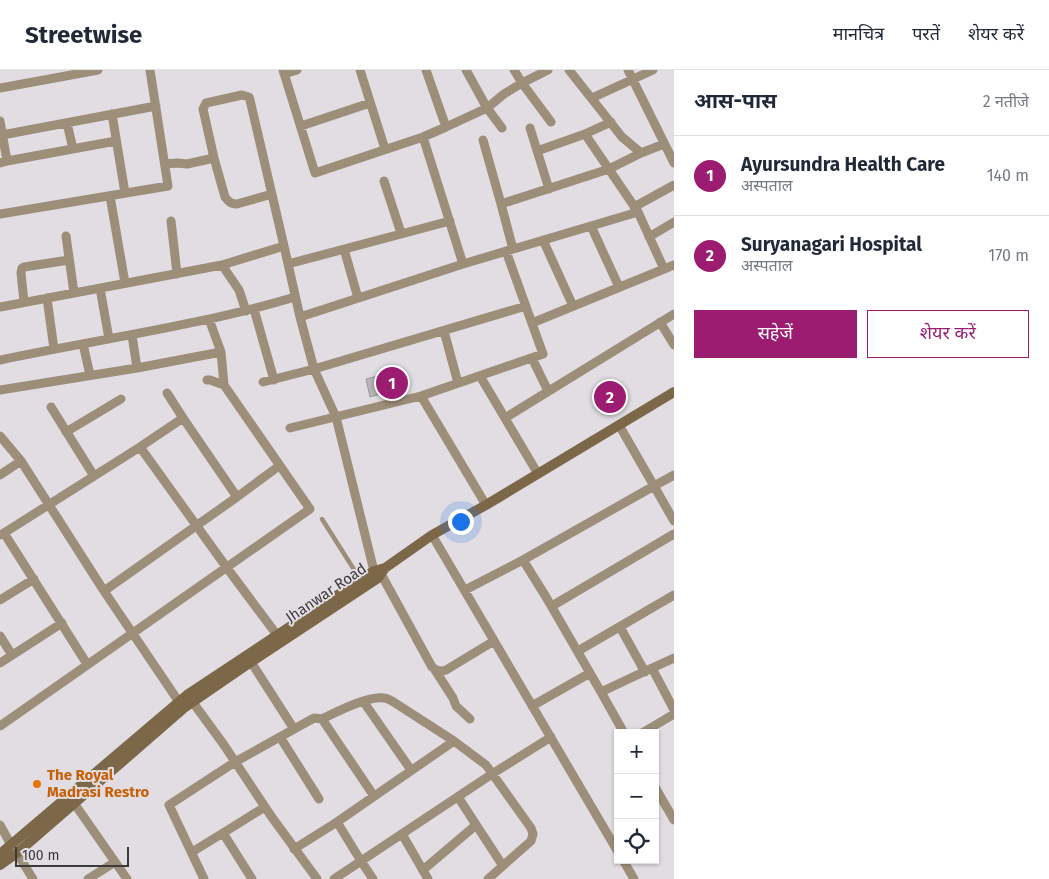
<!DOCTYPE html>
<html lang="hi">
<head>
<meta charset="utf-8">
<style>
	:root { --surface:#fff; --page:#f2f2f3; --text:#1f2937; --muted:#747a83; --line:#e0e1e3; --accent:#9b1c71 }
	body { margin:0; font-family:"Fira Sans","Noto Sans Devanagari",sans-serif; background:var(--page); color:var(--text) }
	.controls { position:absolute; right:15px; bottom:15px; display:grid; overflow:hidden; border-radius:0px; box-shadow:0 1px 4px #0004 }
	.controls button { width:45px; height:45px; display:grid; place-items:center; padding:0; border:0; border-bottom:1px solid var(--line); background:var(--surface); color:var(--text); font:25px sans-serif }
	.scale { position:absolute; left:15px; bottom:12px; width:114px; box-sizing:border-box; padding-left:5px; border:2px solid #3b393b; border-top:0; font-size:14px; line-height:18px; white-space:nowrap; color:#3b393b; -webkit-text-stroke:4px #e1dde2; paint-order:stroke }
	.you { position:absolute; left:460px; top:451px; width:18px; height:18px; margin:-12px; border:4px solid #fff; border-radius:50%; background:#1a73e8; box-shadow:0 0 0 8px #1a73e833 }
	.badge { display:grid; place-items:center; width:32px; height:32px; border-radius:50%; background:var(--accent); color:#fff; font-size:16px; font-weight:700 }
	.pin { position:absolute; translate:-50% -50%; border:2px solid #fff; box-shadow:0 1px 5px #0006 }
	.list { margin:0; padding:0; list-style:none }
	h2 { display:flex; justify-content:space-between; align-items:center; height:65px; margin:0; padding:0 20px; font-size:21px }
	h2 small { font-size:16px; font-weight:400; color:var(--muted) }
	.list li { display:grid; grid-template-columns:32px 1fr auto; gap:15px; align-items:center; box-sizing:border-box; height:80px; padding:0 20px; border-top:1px solid var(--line) }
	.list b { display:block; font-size:19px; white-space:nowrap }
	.list p { margin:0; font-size:16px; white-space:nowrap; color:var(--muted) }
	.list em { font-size:16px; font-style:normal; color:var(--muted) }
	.actions { display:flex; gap:10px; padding:15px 20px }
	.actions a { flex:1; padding:11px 0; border:1px solid var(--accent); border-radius:0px; text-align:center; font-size:18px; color:var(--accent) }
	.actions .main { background:var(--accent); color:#fff }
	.icon { flex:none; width:28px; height:28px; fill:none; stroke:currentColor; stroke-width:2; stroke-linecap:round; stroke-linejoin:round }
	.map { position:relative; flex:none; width:674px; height:809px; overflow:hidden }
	header { display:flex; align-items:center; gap:30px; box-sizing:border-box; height:70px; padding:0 25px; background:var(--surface); border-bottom:1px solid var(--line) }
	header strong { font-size:24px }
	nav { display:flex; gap:28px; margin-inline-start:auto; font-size:18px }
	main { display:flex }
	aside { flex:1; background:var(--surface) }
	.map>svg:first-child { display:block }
</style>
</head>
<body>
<header>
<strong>Streetwise</strong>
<nav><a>मानचित्र</a><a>परतें</a><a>शेयर करें</a></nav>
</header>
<main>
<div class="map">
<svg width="674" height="809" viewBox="0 0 674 809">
	<rect width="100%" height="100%" fill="#e1dde2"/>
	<path fill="#bab7bb" stroke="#99969a" d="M401 300 405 317 370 327 366 309Z
		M611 318 619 333 609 338 601 324Z"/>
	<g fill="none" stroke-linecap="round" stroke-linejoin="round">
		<path stroke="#9d8e79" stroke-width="4.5" d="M322 449 360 509"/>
		<path stroke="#9d8e79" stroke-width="9" d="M283 0 315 103 423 67 446 57 487 38 504 24 522 13 548 0
			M360 0 385 79
			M426 0 446 57
			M466 0 487 38 502 58
			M514 0 522 13 551 52
			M569 0 622 67 641 83 664 74
			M628 0 674 93
			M284 4 297 0
			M0 18 98 0
			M592 28 653 0
			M112 44 125 123
			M0 51 7 91 0 93
			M611 52 585 64 638 142
			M67 53 73 79
			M301 56 370 33
			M530 58 549 119
			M2 65 156 36
			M483 70 501 134
			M537 81 585 64
			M7 91 116 71
			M165 94 177 93 187 94 214 88
			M384 111 401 163
			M110 126 125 213
			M634 137 674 115
			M0 144 168 116 150 0
			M171 151 177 204
			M591 156 619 217
			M66 166 74 223
			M649 167 674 152
			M543 170 573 236
			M284 176 300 247 463 194 423 67
			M344 179 358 228
			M513 179 501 134 609 99 641 83
			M288 194 450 151
			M463 194 638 142 664 199 674 195
			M222 195 239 220 246 241
			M100 218 109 269
			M47 228 54 279
			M24 232 21 203 22 198 24 197 69 190
			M0 237 222 195 284 176 250 30 249 27 242 25 206 33 203 39 214 88 225 127C229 132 231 134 237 134L272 124
			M254 239 274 310
			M300 247 314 299 336 347 374 501
			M660 252 674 275
			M532 253 664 199
			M444 261 458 313
			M132 265 137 298
			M83 274 90 305
			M532 288 548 321
			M0 290C99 269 198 256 295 227
			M480 306 538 404
			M207 310H210L224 315 221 282 209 249
			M263 312 314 299 526 236
			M0 320 137 298 221 282
			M167 323 183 348
			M421 326 486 435
			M51 337 94 406
			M505 348 674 244
			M290 358 421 326 543 284 506 181
			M66 362 121 329
			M0 366 21 391 0 405
			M21 391 104 521 179 632
			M674 405 654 416 674 451
			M237 427 279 396
			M4 463 140 377 227 498 277 565
			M0 465 4 463 87 594
			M432 465 618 782
			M523 490 654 416 619 355
			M381 504 432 597C437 601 440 602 446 600L494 571
			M465 520 523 490 546 527 601 622 652 598 674 640
			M104 521 237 427 183 348 140 377
			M0 530 34 509
			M552 536 674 464
			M620 557 645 602
			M0 566 12 585
			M578 581 674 525
			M251 592 294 659
			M0 593 62 553
			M652 598 674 588
			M435 600 453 628 456 636 470 649
			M601 622 624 663
			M189 627 224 675 271 746 317 809
			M363 631 411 700
			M532 636 590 603
			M322 649C336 642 369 625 384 628 387 628 389 630 392 631L454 671 486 695 531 758 533 764 531 771 488 809
			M0 656 310 439 224 315
			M642 663 674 644
			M280 667 319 729
			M655 717 674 750
			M458 727 503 796
			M74 733 127 809
			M0 755 11 775
			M223 763 252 809
			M402 764 428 809
			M294 779 337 752
			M192 782 223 763 265 737
			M17 783 33 809
			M623 790 634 809
			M423 800 476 755
			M88 809 115 792
			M204 809 169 735 235 692 314 648 322 649 374 726
			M334 809 492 704 551 667
			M373 809 361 791 337 752 454 671"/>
		<path stroke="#7c6749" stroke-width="10" d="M0 784 187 625 374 501 385 498 432 465 486 435 674 322
			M0 795 17 783 184 638 251 592 378 508 385 498"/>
	</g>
	<circle fill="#e8710a" stroke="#e1dde2" stroke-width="2" cx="37" cy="714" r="5"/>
	<g text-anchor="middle" stroke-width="4" stroke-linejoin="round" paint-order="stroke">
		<g font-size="15" fill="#3b393b" stroke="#e1dde2">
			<text transform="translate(326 523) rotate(-34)" y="5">Jhanwar Road</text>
		</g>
		<g font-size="15" font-weight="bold" fill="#c56008" stroke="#e1dde2" text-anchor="start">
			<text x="47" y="710">The Royal<tspan x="47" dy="17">Madrasi Restro</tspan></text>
		</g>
	</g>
</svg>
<div class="controls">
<button>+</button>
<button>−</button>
<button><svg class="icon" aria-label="locate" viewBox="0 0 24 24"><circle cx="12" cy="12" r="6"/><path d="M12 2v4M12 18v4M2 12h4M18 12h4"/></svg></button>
</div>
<div class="scale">100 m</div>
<div class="you"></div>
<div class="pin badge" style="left:392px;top:313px">1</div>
<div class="pin badge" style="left:610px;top:327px">2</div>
</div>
<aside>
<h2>आस-पास<small>2 नतीजे</small></h2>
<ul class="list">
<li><span class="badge">1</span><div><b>Ayursundra Health Care</b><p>अस्पताल</p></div><em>140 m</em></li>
<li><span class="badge">2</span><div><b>Suryanagari Hospital</b><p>अस्पताल</p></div><em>170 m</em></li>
</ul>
<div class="actions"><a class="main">सहेजें</a><a>शेयर करें</a></div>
</aside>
</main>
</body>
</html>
